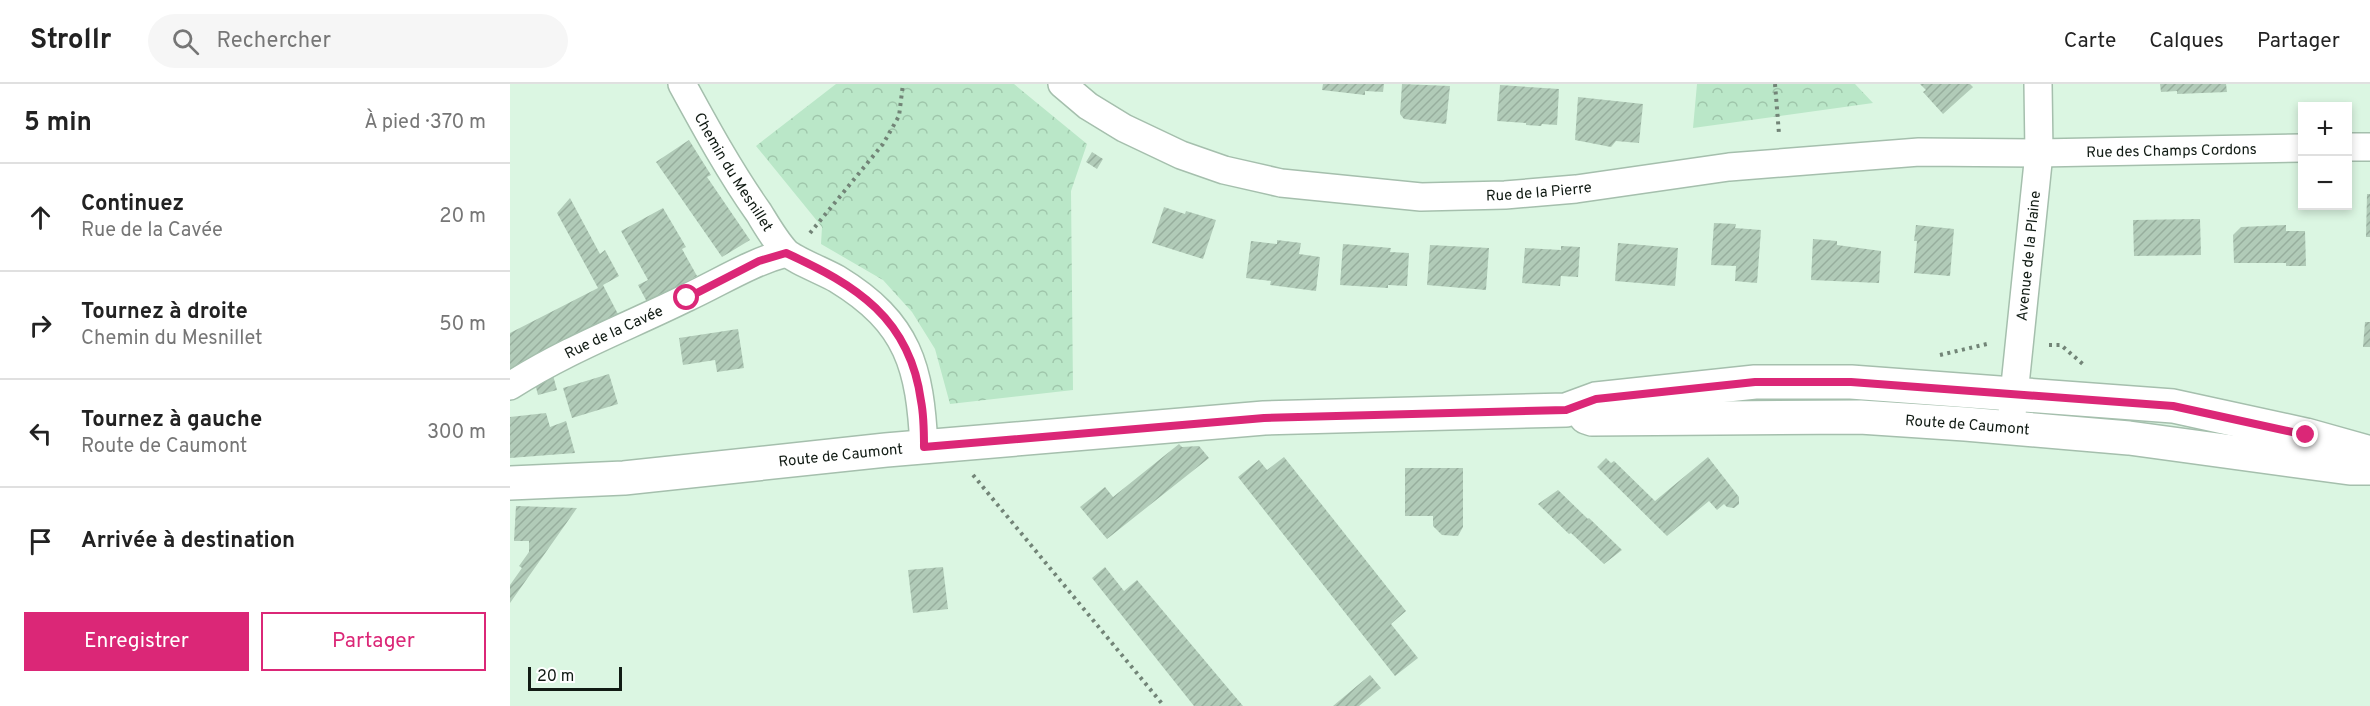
<!DOCTYPE html>
<html lang="fr">
<head>
<meta charset="utf-8">
<style>
	:root { --surface:#fff; --page:#f6f6f6; --text:#222; --muted:#767676; --line:#e0e0e0; --accent:#db2777 }
	body { margin:0; font-family:Overpass,sans-serif; background:var(--page); color:var(--text) }
	.controls { position:absolute; right:18px; top:18px; display:grid; overflow:hidden; border-radius:0px; box-shadow:0 3px 9px #0003 }
	.controls button { width:54px; height:54px; display:grid; place-items:center; padding:0; border:0; border-bottom:2px solid var(--line); background:var(--surface); color:var(--text); font:30px sans-serif }
	.scale { position:absolute; left:18px; bottom:15px; width:94px; box-sizing:border-box; padding-left:6px; border:3px solid #111b14; border-top:0; font-size:16px; line-height:21px; white-space:nowrap; color:#111b14; -webkit-text-stroke:4px #fff; paint-order:stroke }
	.stop { position:absolute; width:18px; height:18px; margin:-14px; border:4px solid #db2777; border-radius:50%; background:#fff }
	.stop.end { background:#db2777; border-color:#fff; box-shadow:0 2px 6px #0008 }
	.list { margin:0; padding:0; list-style:none }
	h2 { display:flex; justify-content:space-between; align-items:center; height:78px; margin:0; padding:0 24px; font-size:26px }
	h2 small { font-size:20px; font-weight:400; color:var(--muted) }
	.list li { display:grid; grid-template-columns:39px 1fr auto; gap:18px; align-items:center; box-sizing:border-box; height:108px; padding:0 24px; border-top:2px solid var(--line) }
	.list b { display:block; font-size:22px; white-space:nowrap }
	.list p { margin:0; font-size:20px; white-space:nowrap; color:var(--muted) }
	.list em { font-size:20px; font-style:normal; color:var(--muted) }
	.actions { display:flex; gap:12px; padding:18px 24px }
	.actions a { flex:1; padding:14px 0; border:2px solid var(--accent); border-radius:0px; text-align:center; font-size:21px; color:var(--accent) }
	.actions .main { background:var(--accent); color:#fff }
	.icon { flex:none; width:33px; height:33px; fill:none; stroke:currentColor; stroke-width:2; stroke-linecap:round; stroke-linejoin:round }
	.map { position:relative; flex:none; width:1860px; height:622px; overflow:hidden }
	header { display:flex; align-items:center; gap:36px; box-sizing:border-box; height:84px; padding:0 30px; background:var(--surface); border-bottom:2px solid var(--line) }
	header strong { font-size:28px }
	nav { display:flex; gap:33px; margin-inline-start:auto; font-size:21px }
	.search { width:420px; height:54px; background:var(--page); display:flex; align-items:center; gap:15px; box-sizing:border-box; padding:0 21px; border-radius:33px; color:var(--muted); font-size:22px }
	main { display:flex }
	aside { flex:1; background:var(--surface) }
	.map>svg:first-child { display:block }
</style>
</head>
<body>
<header>
<strong>Strollr</strong>
<div class="search"><svg class="icon" aria-label="search" viewBox="0 0 24 24"><circle cx="10" cy="10" r="6"/><path d="M15 15l6 6"/></svg>Rechercher</div>
<nav><a>Carte</a><a>Calques</a><a>Partager</a></nav>
</header>
<main>
<aside>
<h2>5 min<small>À pied · 370 m</small></h2>
<ul class="list">
<li><svg class="icon" aria-label="ahead" viewBox="0 0 24 24"><path d="M12 20V5M6 11l6-6 6 6"/></svg><div><b>Continuez</b><p>Rue de la Cavée</p></div><em>20 m</em></li>
<li><svg class="icon" aria-label="right" viewBox="0 0 24 24"><path d="M7 20v-9h11M14 6l5 5-5 5"/></svg><div><b>Tournez à droite</b><p>Chemin du Mesnillet</p></div><em>50 m</em></li>
<li><svg class="icon" aria-label="left" viewBox="0 0 24 24"><path d="M17 20v-9H6M10 6l-5 5 5 5"/></svg><div><b>Tournez à gauche</b><p>Route de Caumont</p></div><em>300 m</em></li>
<li><svg class="icon" aria-label="arrive" viewBox="0 0 24 24"><path d="M6 21V4h12l-3 4 3 4H6"/></svg><div><b>Arrivée à destination</b></div></li>
</ul>
<div class="actions"><a class="main">Enregistrer</a><a>Partager</a></div>
</aside>
<div class="map">
<svg width="1860" height="622" viewBox="0 0 1860 622">
	<defs>
		<pattern id="park-crowns" width="20" height="18" patternUnits="userSpaceOnUse" patternTransform="scale(1.5)"><rect width="20" height="18" fill="#bae7c8"/><path d="M2 6a3 3 0 1 1 6 0M12 15a3 3 0 1 1 6 0" fill="none" stroke="#9fc6ab"/></pattern>
		<pattern id="building-hatch" width="6" height="6" patternUnits="userSpaceOnUse" patternTransform="scale(1.5)"><rect width="6" height="6" fill="#b1cbb8"/><path d="M-1 1l2-2M0 6l6-6M5 7l2-2" fill="none" stroke="#97ae9d"/></pattern>
	</defs>
	<rect width="100%" height="100%" fill="#dbf6e2"/>
	<path fill="url(#park-crowns)" d="M326 0H504L577 60 561 107 563 306 440 320 425 265 402 228 373 196 311 160 312 143 246 62Z
		M1187 0H1345L1363 19 1183 44Z"/>
	<path fill="url(#building-hatch)" d="M813 0H874L873 8 855 7V11L812 6Z
		M892 0 940 2 936 40 894 35 890 30Z
		M1410 0H1460L1463 3 1433 30 1413 8 1416 6Z
		M1650 0H1716L1717 8 1667 10V7L1651 8Z
		M990 1 1049 5 1047 41 1032 40 1031 42 1016 41V39L987 37Z
		M1068 13 1133 20 1129 59 1106 57 1101 63 1065 56Z
		M179 56 201 91 197 93 240 156 212 173 146 78Z
		M582 68 593 75 587 85 576 78Z
		M1857 110H1860V153H1856Z
		M60 114 90 170 95 166 109 192 93 201 109 232 17 275 0 287V249L88 204 47 129Z
		M654 123 675 130 676 127 706 136 693 175 642 159Z
		M153 124 176 163 172 165 187 192 137 218 128 201 138 196 111 147Z
		M1690 135 1691 171 1624 172 1623 136Z
		M1204 139 1226 140 1225 144 1251 146 1247 199 1225 197 1226 182 1201 181Z
		M1406 141 1444 145 1440 192 1404 189 1407 157H1404Z
		M1776 141V147H1795L1796 182H1776V179H1724L1723 151 1731 143Z
		M1303 155 1327 157V161L1371 167 1369 199 1301 196Z
		M767 156 791 159 789 170 810 173 806 207 760 201 761 197 736 194 741 157 767 160Z
		M1108 159 1168 164 1165 202 1105 197Z
		M833 160 881 164 880 168 899 169 897 202 878 201V204L830 201Z
		M920 161 979 164 976 206 917 201Z
		M1051 162 1070 163 1068 193 1051 192 1050 202 1012 199 1015 164 1051 166Z
		M1855 238H1860V263H1853Z
		M228 245 234 284 207 288 205 276 173 281 169 254Z
		M41 284 47 306 28 311 23 292Z
		M99 290 108 320 62 334 53 304Z
		M36 329 40 343 56 337 65 369 0 374V333Z
		M669 360 672 363 689 362 699 374 597 455 570 423 595 403 603 413Z
		M774 373 896 527 881 540 908 574 885 592 728 393 749 376 757 386Z
		M1198 373 1229 413V420L1224 424 1217 423 1214 420 1207 426 1199 417 1157 452 1087 383 1096 374 1101 379 1104 377 1145 417Z
		M895 384H953V443L948 452 932 451 923 442V432H895Z
		M1048 406 1078 435 1079 434 1112 466 1094 480 1061 449 1059 450 1028 420Z
		M6 422 67 424 0 519V501L12 484 9 482 19 468V457H4Z
		M433 483 438 525 403 529 398 486Z
		M595 483 614 507 627 496 733 622H684L582 494Z
		M860 591 871 604 849 622H823Z"/>
	<g fill="none" stroke-linecap="round" stroke-linejoin="round">
		<g stroke="#a5bfad" stroke-width="30">
			<g id="street">
				<path id="s1" d="M172 0C196 44 220 88 249 129 257 142 265 156 275 167 282 175 315 188 327 195 399 239 410 283 414 363"/>
				<path id="s2" d="M552 0 578 22 614 44 671 71 714 86 771 99 911 113 995 111 1066 105 1219 83 1409 68 1529 69 1792 64"/>
				<path d="M1838 63H1860"/>
				<path id="s3" d="M0 302C56 266 117 243 176 214 211 198 239 179 276 169"/>
				<path id="s4" d="M1502 330 1529 69 1528 0"/>
			</g>
		</g>
		<g stroke="#a5bfad" stroke-width="36">
			<g id="primary">
				<path id="s5" d="M1076 333 1082 335 1350 333 1455 340 1619 354 1840 384H1860"/>
				<path id="s6" d="M0 399 114 394 376 366 754 334 1056 326 1086 315 1245 298H1341L1663 322 1796 351 1860 369"/>
			</g>
		</g>
		<path stroke="#728477" stroke-width="4" stroke-dasharray="3 4.5" stroke-linecap="butt" d="M1265 0 1269 50
			M300 149 373 60 389 32 393 0
			M1539 261H1551L1575 282
			M1430 271 1481 259
			M463 391 654 622"/>
		<use href="#street" stroke="#fff" stroke-width="27"/>
		<use href="#primary" stroke="#fff" stroke-width="33"/>
	</g>
	<g fill="none" stroke-linecap="round" stroke-linejoin="round">
		<path stroke="#db2777" stroke-width="8" d="M177 214 249 177 276 169C346 201 400 234 411 317 414 332 414 348 414 363L754 334 1056 326 1086 315 1245 298H1341L1663 322 1796 351"/>
	</g>
	<g text-anchor="middle" stroke-width="6" stroke-linejoin="round" paint-order="stroke">
		<g font-size="15" fill="#111b14" stroke="#fff">
			<text dy="5" stroke="none"><textPath href="#s2" startOffset="1137">Rue des Champs Cordons</textPath></text>
			<text dy="5" stroke="none"><textPath href="#s1" startOffset="102">Chemin du Mesnillet</textPath></text>
			<text dy="5" stroke="none"><textPath href="#s2" startOffset="502">Rue de la Pierre</textPath></text>
			<text dy="5" stroke="none"><textPath href="#s4" startOffset="159">Avenue de la Plaine</textPath></text>
			<text dy="5" stroke="none"><textPath href="#s3" startOffset="117">Rue de la Cavée</textPath></text>
			<text dy="5" stroke="none"><textPath href="#s5" startOffset="382">Route de Caumont</textPath></text>
			<text dy="5" stroke="none"><textPath href="#s6" startOffset="332">Route de Caumont</textPath></text>
		</g>
	</g>
</svg>
<div class="controls">
<button>+</button>
<button>−</button>
</div>
<div class="scale">20 m</div>
<div class="stop" style="left:177px;top:214px"></div>
<div class="stop end" style="left:1796px;top:351px"></div>
</div>
</main>
</body>
</html>
